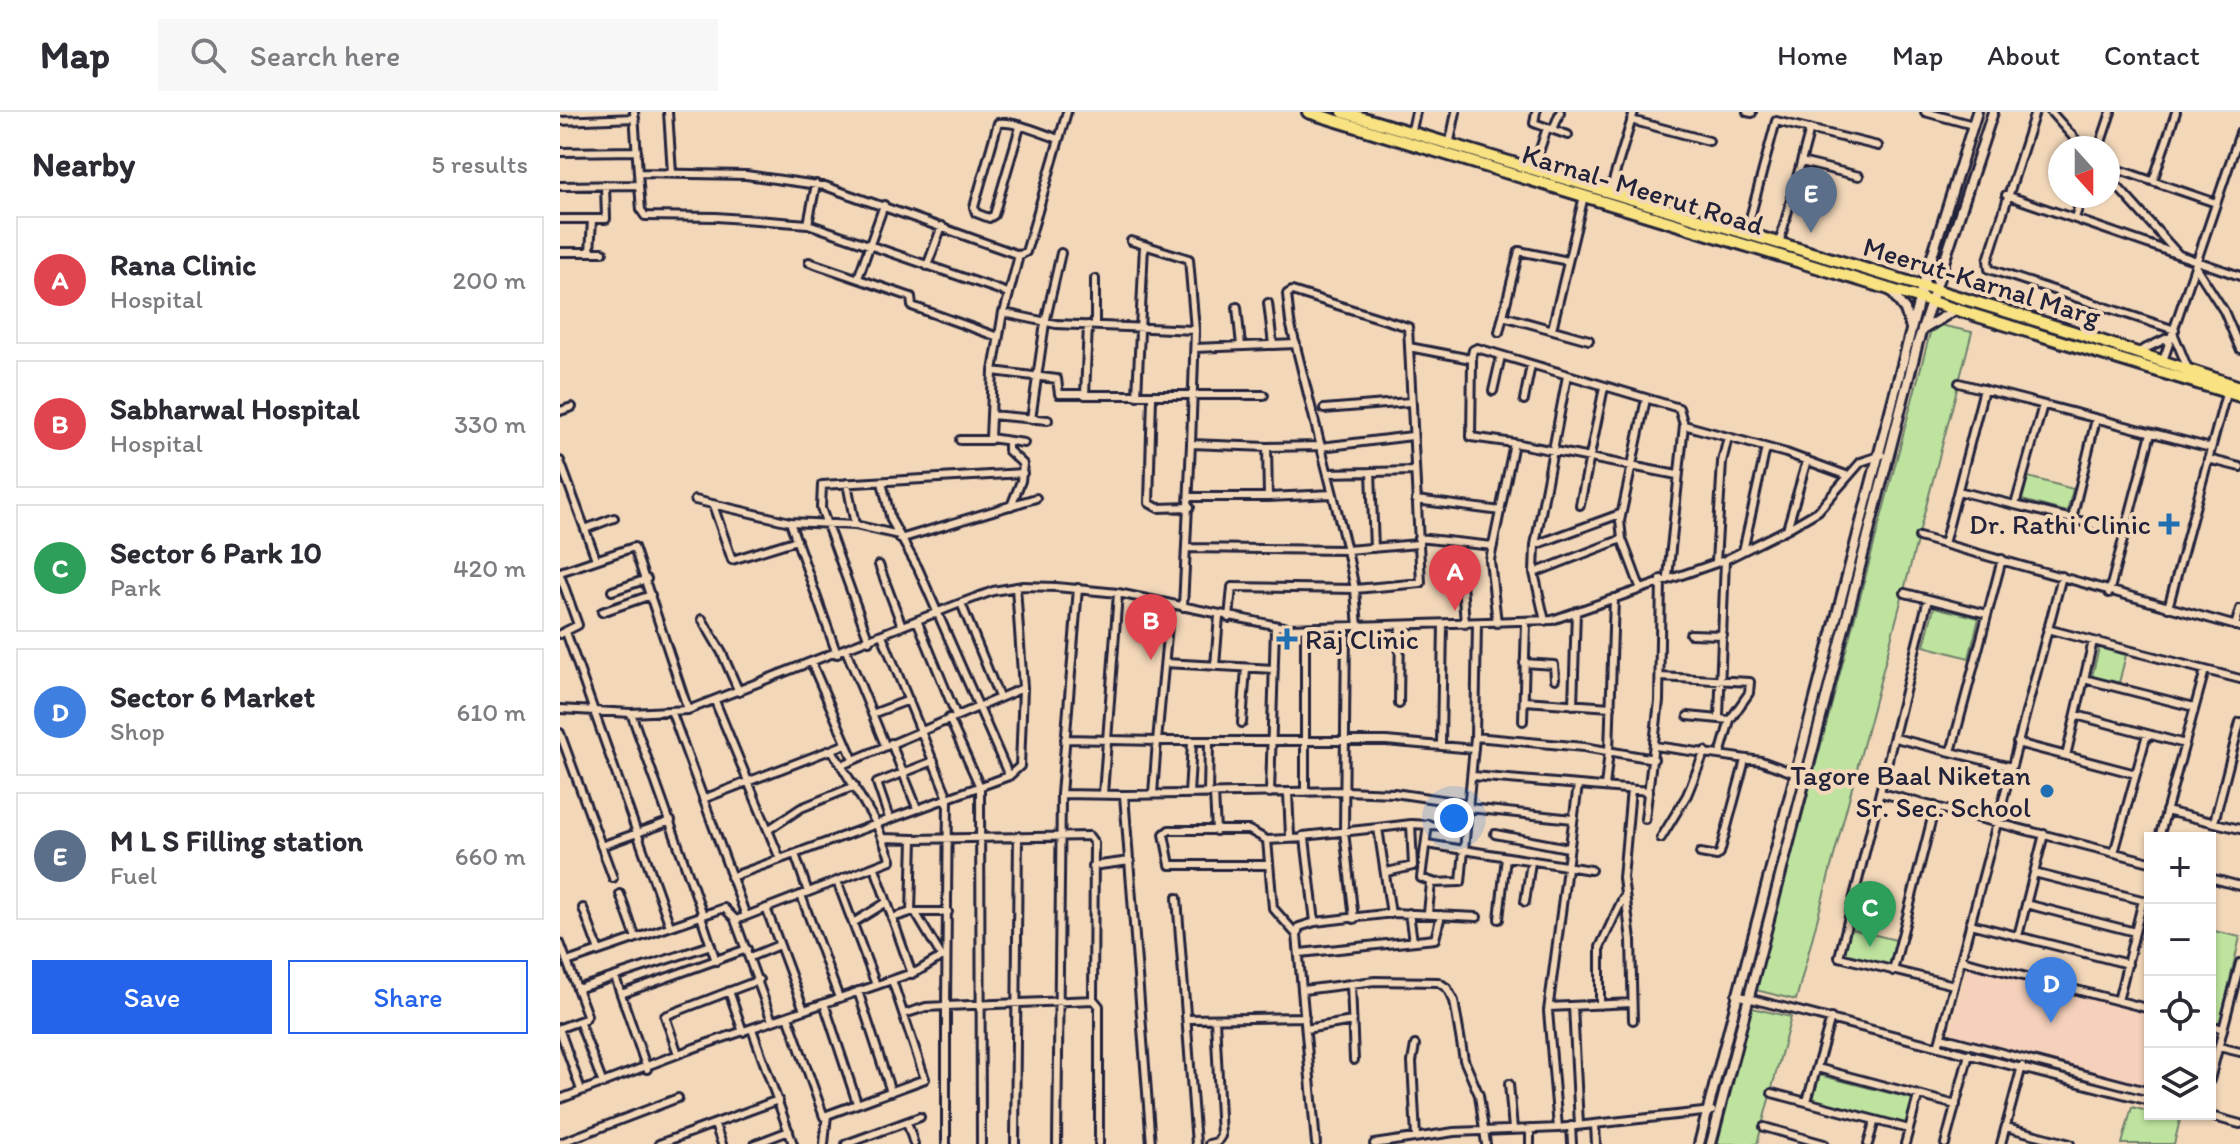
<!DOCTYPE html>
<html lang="en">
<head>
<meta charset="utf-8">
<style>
	:root { --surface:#fff; --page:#f7f7f7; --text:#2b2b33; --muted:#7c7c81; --line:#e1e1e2; --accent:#2563eb }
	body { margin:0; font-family:Itim,sans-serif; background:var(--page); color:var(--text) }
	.controls { position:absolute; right:24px; bottom:24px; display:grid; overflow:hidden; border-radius:0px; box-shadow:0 2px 6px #0004 }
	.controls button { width:72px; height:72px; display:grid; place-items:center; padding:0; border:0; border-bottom:2px solid var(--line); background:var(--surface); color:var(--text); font:40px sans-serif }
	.compass { position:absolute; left:1488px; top:24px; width:72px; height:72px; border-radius:50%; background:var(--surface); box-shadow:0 2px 6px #0004; rotate:159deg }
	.you { position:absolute; left:894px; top:706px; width:28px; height:28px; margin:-20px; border:6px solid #fff; border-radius:50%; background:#1a73e8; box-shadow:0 0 0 12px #1a73e833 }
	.badge { display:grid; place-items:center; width:52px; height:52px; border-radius:50%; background:var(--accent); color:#fff; font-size:26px; font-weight:700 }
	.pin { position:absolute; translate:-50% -66px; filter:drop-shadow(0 2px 4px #0008) }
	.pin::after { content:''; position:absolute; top:42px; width:28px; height:24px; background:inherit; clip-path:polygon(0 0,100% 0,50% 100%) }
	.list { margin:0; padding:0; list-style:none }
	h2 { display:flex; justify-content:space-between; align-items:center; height:104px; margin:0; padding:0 32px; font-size:34px }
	h2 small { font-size:26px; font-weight:400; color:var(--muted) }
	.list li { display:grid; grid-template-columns:52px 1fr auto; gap:24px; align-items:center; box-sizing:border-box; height:128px; margin:0 16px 16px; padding:0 16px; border:2px solid var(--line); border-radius:0px }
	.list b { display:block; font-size:30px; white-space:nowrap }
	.list p { margin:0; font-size:26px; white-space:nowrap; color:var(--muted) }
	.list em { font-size:26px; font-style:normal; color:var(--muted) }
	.actions { display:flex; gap:16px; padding:24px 32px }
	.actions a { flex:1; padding:18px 0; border:2px solid var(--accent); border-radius:0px; text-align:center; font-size:28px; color:var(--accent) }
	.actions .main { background:var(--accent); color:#fff }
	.icon { flex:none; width:44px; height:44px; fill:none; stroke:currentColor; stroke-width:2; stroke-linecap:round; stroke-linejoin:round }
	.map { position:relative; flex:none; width:1680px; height:1032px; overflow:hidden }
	header { display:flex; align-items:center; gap:48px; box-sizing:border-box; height:112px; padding:0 40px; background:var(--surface); border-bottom:2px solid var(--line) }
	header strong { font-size:38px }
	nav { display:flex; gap:44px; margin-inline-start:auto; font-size:28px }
	.search { width:560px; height:72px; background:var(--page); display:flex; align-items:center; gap:20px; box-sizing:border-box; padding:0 28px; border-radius:0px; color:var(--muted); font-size:30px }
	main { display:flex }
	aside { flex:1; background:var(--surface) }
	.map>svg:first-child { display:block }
</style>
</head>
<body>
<header>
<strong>Map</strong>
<div class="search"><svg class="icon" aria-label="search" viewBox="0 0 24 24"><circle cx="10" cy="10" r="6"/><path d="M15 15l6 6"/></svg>Search here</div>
<nav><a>Home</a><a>Map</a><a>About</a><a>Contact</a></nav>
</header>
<main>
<aside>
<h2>Nearby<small>5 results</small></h2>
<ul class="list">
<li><span class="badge" style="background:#e0444e">A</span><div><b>Rana Clinic</b><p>Hospital</p></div><em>200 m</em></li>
<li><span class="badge" style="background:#e0444e">B</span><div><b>Sabharwal Hospital</b><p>Hospital</p></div><em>330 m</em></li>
<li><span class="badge" style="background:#2e9e5b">C</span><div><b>Sector 6 Park 10</b><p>Park</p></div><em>420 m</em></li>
<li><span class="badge" style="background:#3f7fe0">D</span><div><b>Sector 6 Market</b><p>Shop</p></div><em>610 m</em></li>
<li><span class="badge" style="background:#5c6f8a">E</span><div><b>M L S Filling station</b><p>Fuel</p></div><em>660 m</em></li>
</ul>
<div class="actions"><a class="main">Save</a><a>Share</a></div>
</aside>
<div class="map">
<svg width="1680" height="1032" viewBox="0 0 1680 1032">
	<rect width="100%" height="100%" fill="#f2d7b9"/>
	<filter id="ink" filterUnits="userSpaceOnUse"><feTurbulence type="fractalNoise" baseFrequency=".0125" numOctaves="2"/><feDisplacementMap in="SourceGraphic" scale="16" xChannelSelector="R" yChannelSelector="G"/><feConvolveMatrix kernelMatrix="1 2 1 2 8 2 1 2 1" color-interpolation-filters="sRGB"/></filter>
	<g filter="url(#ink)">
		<path fill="#f5d0ba" d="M1408 854 1590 901V974L1390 922Z"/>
		<path fill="#bee39e" stroke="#70826c" stroke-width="2" d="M1380 213 1412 220 1236 888 1196 878 1370 221Z
			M1468 365 1513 377 1507 400 1462 388Z
			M1374 495 1419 506 1409 546 1364 534Z
			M1539 536 1566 543 1559 571 1532 564Z
			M1291 817 1336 828 1329 854 1284 842Z
			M1650 818 1680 825 1660 912 1650 909Z
			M1192 896 1231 905 1197 1032H1157Z
			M1259 963 1353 987 1346 1012 1253 988Z
			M1572 995 1620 1008 1614 1032H1562Z"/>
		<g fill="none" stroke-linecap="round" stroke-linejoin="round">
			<g stroke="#22223b" stroke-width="12">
				<path id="street" d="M74 0 78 61 186 63 265 74 456 142 458 147 444 201 496 212 635 218 631 332
					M108 0 112 61
					M976 0 974 11 1008 23
					M1187 0 1192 1
					M1365 0 1413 13
					M1475 0 1428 148 1429 157 1615 218
					M1491 0 1523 36
					M1071 8 1149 29
					M0 9 75 6
					M460 15 434 103 429 106 416 101 414 95 438 11C456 9 481 21 499 27
					M993 18 1000 0
					M851 22 856 0
					M889 34 896 0
					M1539 36 1551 0
					M0 40 77 39
					M1241 50 1299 64
					M1548 54 1656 91
					M973 58 987 16
					M78 61 81 98 85 104 156 105 248 112 448 181
					M1548 64 1618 142
					M1593 69 1616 0
					M0 74 79 73
					M1049 82 1074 0
					M1446 83 1680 164
					M1515 106 1522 84
					M0 107H46L45 73
					M248 112 256 72
					M1186 121 1216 9 1318 34
					M571 129 629 147 635 218
					M1219 132 1250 17
					M0 140H43
					M30 140 32 108
					M458 144 466 140 507 0
					M249 150 351 185 352 194 438 225
					M367 154 382 114
					M1635 154 1664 199 1680 237
					M298 166 324 93
					M708 191 713 233
					M677 195 681 234
					M443 200 433 259 430 326 464 331
					M943 204 1029 228
					M528 213 525 283H704
					M535 213V167
					M992 217 1024 84
					M939 220 959 139 1008 149
					M849 235 911 247 913 238 917 236 1119 296 1124 313 1226 341 1286 363
					M635 236 736 232
					M1578 240 1614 223 1628 257
					M912 247 911 325 954 331
					M1603 249 1680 21
					M433 259 497 267 499 282H524
					M1399 271 1651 336
					M933 279 941 244
					M577 284 584 133
					M592 285 589 391 598 396 630 395
					M964 288 971 253
					M764 297 850 290
					M0 299 12 295
					M431 303 488 308
					M471 307 485 211 501 141
					M852 324 761 335 730 210 727 182 732 179 848 215 861 471 795 477 787 438 858 432
					M400 328H430
					M448 329V338L463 352 461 369 451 394
					M760 334 707 335 708 385 773 382
					M1648 347 1680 355
					M0 349 36 447
					M811 360 814 436
					M768 361 854 359
					M322 370 331 408 358 456 449 664
					M287 371 295 413
					M1398 379 1565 420
					M630 385H708
					M135 388 230 410 295 413 339 423
					M856 388 941 399
					M153 393 172 448 237 428
					M1020 393 1044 275
					M1455 393 1483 293
					M1512 407 1536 307
					M230 410 277 542
					M25 417 54 406
					M1227 417 1247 348
					M1359 425 1680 515
					M858 426 933 434
					M340 427 476 386
					M1384 432 1424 277
					M975 433 1007 264
					M628 436 787 438 761 335
					M1183 439 1206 336
					M1156 450 1162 350 1168 325
					M319 453 342 514
					M901 458 905 512
					M0 460 74 435 128 598
					M974 461 1062 427
					M0 463 18 513 0 522
					M1108 465 1124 313
					M1080 475 1062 427 1060 409 1086 287
					M52 479 87 467
					M1345 481 1427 502
					M1549 481 1591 321
					M1368 487 1279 845 1394 873
					M401 491 439 585
					M623 495 631 332 707 335
					M1608 496 1667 278
					M42 500 91 483
					M669 506 672 475 795 477 798 516
					M142 507 162 541 179 580
					M357 508 396 603
					M985 509 974 461 975 433 1060 402
					M937 511 930 448 954 331 1117 363
					M1675 514 1680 497
					M786 516 784 719 794 807
					M1487 517 1680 567
					M6 520 110 814
					M1130 522 1163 523
					M309 529 261 396 262 373 463 361
					M286 538 325 633
					M605 551 714 557
					M964 551 994 553 995 567
					M252 552 293 647
					M655 554 659 504
					M1100 565 1190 570 1189 581 1170 608 1160 643
					M1524 567 1634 595
					M155 589 220 747
					M964 589 1051 595
					M839 592 840 514
					M1013 593 1016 499
					M0 597 71 601 128 598 401 491 433 479 463 474 496 475 558 481 728 516 992 508 1165 448 1227 417 1258 399 1301 350 1322 343
					M71 601 143 803
					M112 601 186 804
					M312 602 349 588
					M1516 603 1625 632
					M1128 604 1170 608
					M1159 604 1165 448
					M389 606 420 675 421 1032
					M963 609 966 511
					M682 611 686 556
					M0 621 53 766
					M915 625 1024 635 1094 647
					M1335 626 1451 655
					M505 627 597 629 610 492
					M331 631 357 696
					M1457 631 1576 662
					M881 633 883 512
					M1095 634 1201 649 1247 666
					M1391 640 1442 447
					M1506 644 1533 529
					M282 653 463 576
					M913 664 1089 679
					M1045 675 1049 639 1054 486
					M1071 677 1063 766 1071 828 1073 908
					M745 680V517
					M710 681 715 515
					M728 681 730 724
					M1321 681 1590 750
					M501 682 518 476
					M543 682 558 481
					M593 682 597 629H826L914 637
					M629 682 632 631
					M648 682 649 631
					M654 682 656 719
					M143 687 286 632
					M909 696 1013 707
					M1606 699 1680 717
					M329 706 317 671 374 649
					M1085 707 1099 589 1101 467
					M1654 710 1680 610
					M868 712 861 766 873 770
					M818 716 851 712 906 715
					M208 718 241 696 295 674
					M935 722 1008 736
					M743 724 818 716 831 802
					M324 726 353 727
					M1101 726 1127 683 1145 639
					M1599 726 1645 558
					M867 732 904 738 915 625 917 511
					M41 734 111 709
					M1140 741 1157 744 1160 741 1185 648
					M1554 741 1587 622
					M235 742 248 780
					M707 753H610L604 722 609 718H689L707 728
					M532 754 570 749
					M315 756 352 862
					M827 760 853 754 851 712
					M1474 761 1590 790
					M171 765 388 686 322 523
					M1650 766 1680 774
					M277 769 316 873
					M60 782 76 826
					M241 783 279 886
					M617 786 636 1032
					M965 790 971 750
					M1466 792 1575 820
					M23 796 39 839
					M206 796 244 898
					M351 800 353 727 529 724 534 731 533 888
					M355 800 382 845
					M849 801 853 829
					M868 801 871 771 901 770 904 738 1031 758
					M141 804 156 849
					M332 806 351 800H388
					M939 807 946 745
					M175 808 212 909
					M293 811 327 790
					M1410 812 1568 852
					M737 823 713 796 707 728 745 726 755 810
					M1458 824 1484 722
					M0 831 27 903 25 907 0 916
					M740 841 875 827 881 803
					M190 845 219 833
					M1401 848 1590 897
					M7 850 164 796 176 808 331 748 316 711 272 638
					M1333 859 1375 694
					M55 865 87 957
					M791 872 794 948
					M17 877 151 833
					M743 878 815 869 878 870 887 876 894 889 904 948 919 983 926 1032
					M169 879 183 920
					M298 879 331 980
					M61 882 187 837
					M1176 883 1590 989
					M1558 889 1583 788
					M264 891 297 991
					M1040 893V835L1063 786
					M1013 894 1019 1013
					M989 895 1072 891
					M344 902 366 895 386 894 388 686 449 664 460 654 463 576 456 475
					M228 904 264 1005
					M627 907 745 905
					M19 909 43 972
					M1650 913 1663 917
					M192 917 233 1032
					M746 917 792 909
					M0 919 21 978
					M1381 925 1590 980
					M855 933 852 950 856 1025
					M1378 935 1502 464
					M1659 935 1680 940
					M118 942 105 904 199 868
					M1257 956 1396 993
					M1650 968 1680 851
					M949 972 953 1017
					M1212 981 1349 1017
					M0 987 134 936 358 859 381 845
					M1247 989 1271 906
					M1643 1002 1680 1012
					M347 1010 354 1032
					M1035 1012 1036 1032
					M155 1013 162 1032
					M1011 1014 1012 1032
					M1204 1015 1264 1032
					M1446 1015 1510 1032
					M998 1016 988 899 1018 673
					M970 1017V1032
					M0 1031 118 986
					M99 1032 218 988
					M195 1032 229 1019
					M264 1032 267 1003 365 967 332 868
					M286 1032 360 1005
					M386 1032V894L534 888 539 894V1032
					M455 1032 458 724
					M497 1032 501 682 564 683
					M591 1032 564 683 785 679 834 681 909 692
					M649 1032 657 1030 661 1024 655 907
					M756 1032 737 823 739 815 755 810 833 801 917 805
					M814 1032 894 1020 998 1016 1152 999
					M1308 1032 1315 1008
					M1345 1032 1358 984
					M1385 1032 1409 942
					M1441 1032 1462 954"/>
			</g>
			<g stroke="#22223b" stroke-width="14">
				<path id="secondary" d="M1331 179 1345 198 1351 216
					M1362 218 1398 196
					M1139 1032 1362 176 1417 0
					M1151 1032 1358 230 1433 0"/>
			</g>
			<g stroke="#22223b" stroke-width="16">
				<path id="highway" d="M748 0 1680 284
					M783 0 1511 219 1680 275"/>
			</g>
			<use href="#street" stroke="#f2d7b9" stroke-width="6"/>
			<use href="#secondary" stroke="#f2d7b9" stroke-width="8"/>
			<use href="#highway" stroke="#f8e281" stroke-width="10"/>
		</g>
	</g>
	<g fill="#1f6fb2" stroke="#f2d7b9" stroke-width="3">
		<path d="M1605 400h8v8h8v8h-8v8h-8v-8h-8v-8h8z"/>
		<path d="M723 515h8v8h8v8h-8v8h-8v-8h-8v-8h8z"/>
		<circle cx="1487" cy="679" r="8"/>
	</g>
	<g text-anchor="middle" stroke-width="8" stroke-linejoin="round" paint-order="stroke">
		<g font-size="28" fill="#22223b" stroke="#f2d7b9">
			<text transform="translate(1083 77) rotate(17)" y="10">Karnal- Meerut Road</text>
			<text transform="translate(1422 169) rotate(17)" y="10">Meerut-Karnal Marg</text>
		</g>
		<g font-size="28" fill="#22223b" stroke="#f2d7b9" text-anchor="end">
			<text x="1591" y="422">Dr. Rathi Clinic</text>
			<text x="745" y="537" text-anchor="start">Raj Clinic</text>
			<text x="1471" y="673">Tagore Baal Niketan<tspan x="1471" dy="32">Sr. Sec. School</tspan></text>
		</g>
	</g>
</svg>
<div class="controls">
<button>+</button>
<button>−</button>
<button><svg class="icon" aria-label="locate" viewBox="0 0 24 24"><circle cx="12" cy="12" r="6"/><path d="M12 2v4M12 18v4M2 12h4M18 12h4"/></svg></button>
<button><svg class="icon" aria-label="layers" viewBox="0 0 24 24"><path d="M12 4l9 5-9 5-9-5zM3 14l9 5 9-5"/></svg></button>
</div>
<svg class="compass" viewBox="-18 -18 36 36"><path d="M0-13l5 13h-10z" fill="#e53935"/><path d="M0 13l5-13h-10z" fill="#7c7c81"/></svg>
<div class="you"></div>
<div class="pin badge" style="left:895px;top:499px;background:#e0444e">A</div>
<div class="pin badge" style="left:591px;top:548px;background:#e0444e">B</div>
<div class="pin badge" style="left:1310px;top:835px;background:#2e9e5b">C</div>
<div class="pin badge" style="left:1491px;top:911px;background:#3f7fe0">D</div>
<div class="pin badge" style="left:1251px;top:121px;background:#5c6f8a">E</div>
</div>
</main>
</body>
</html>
